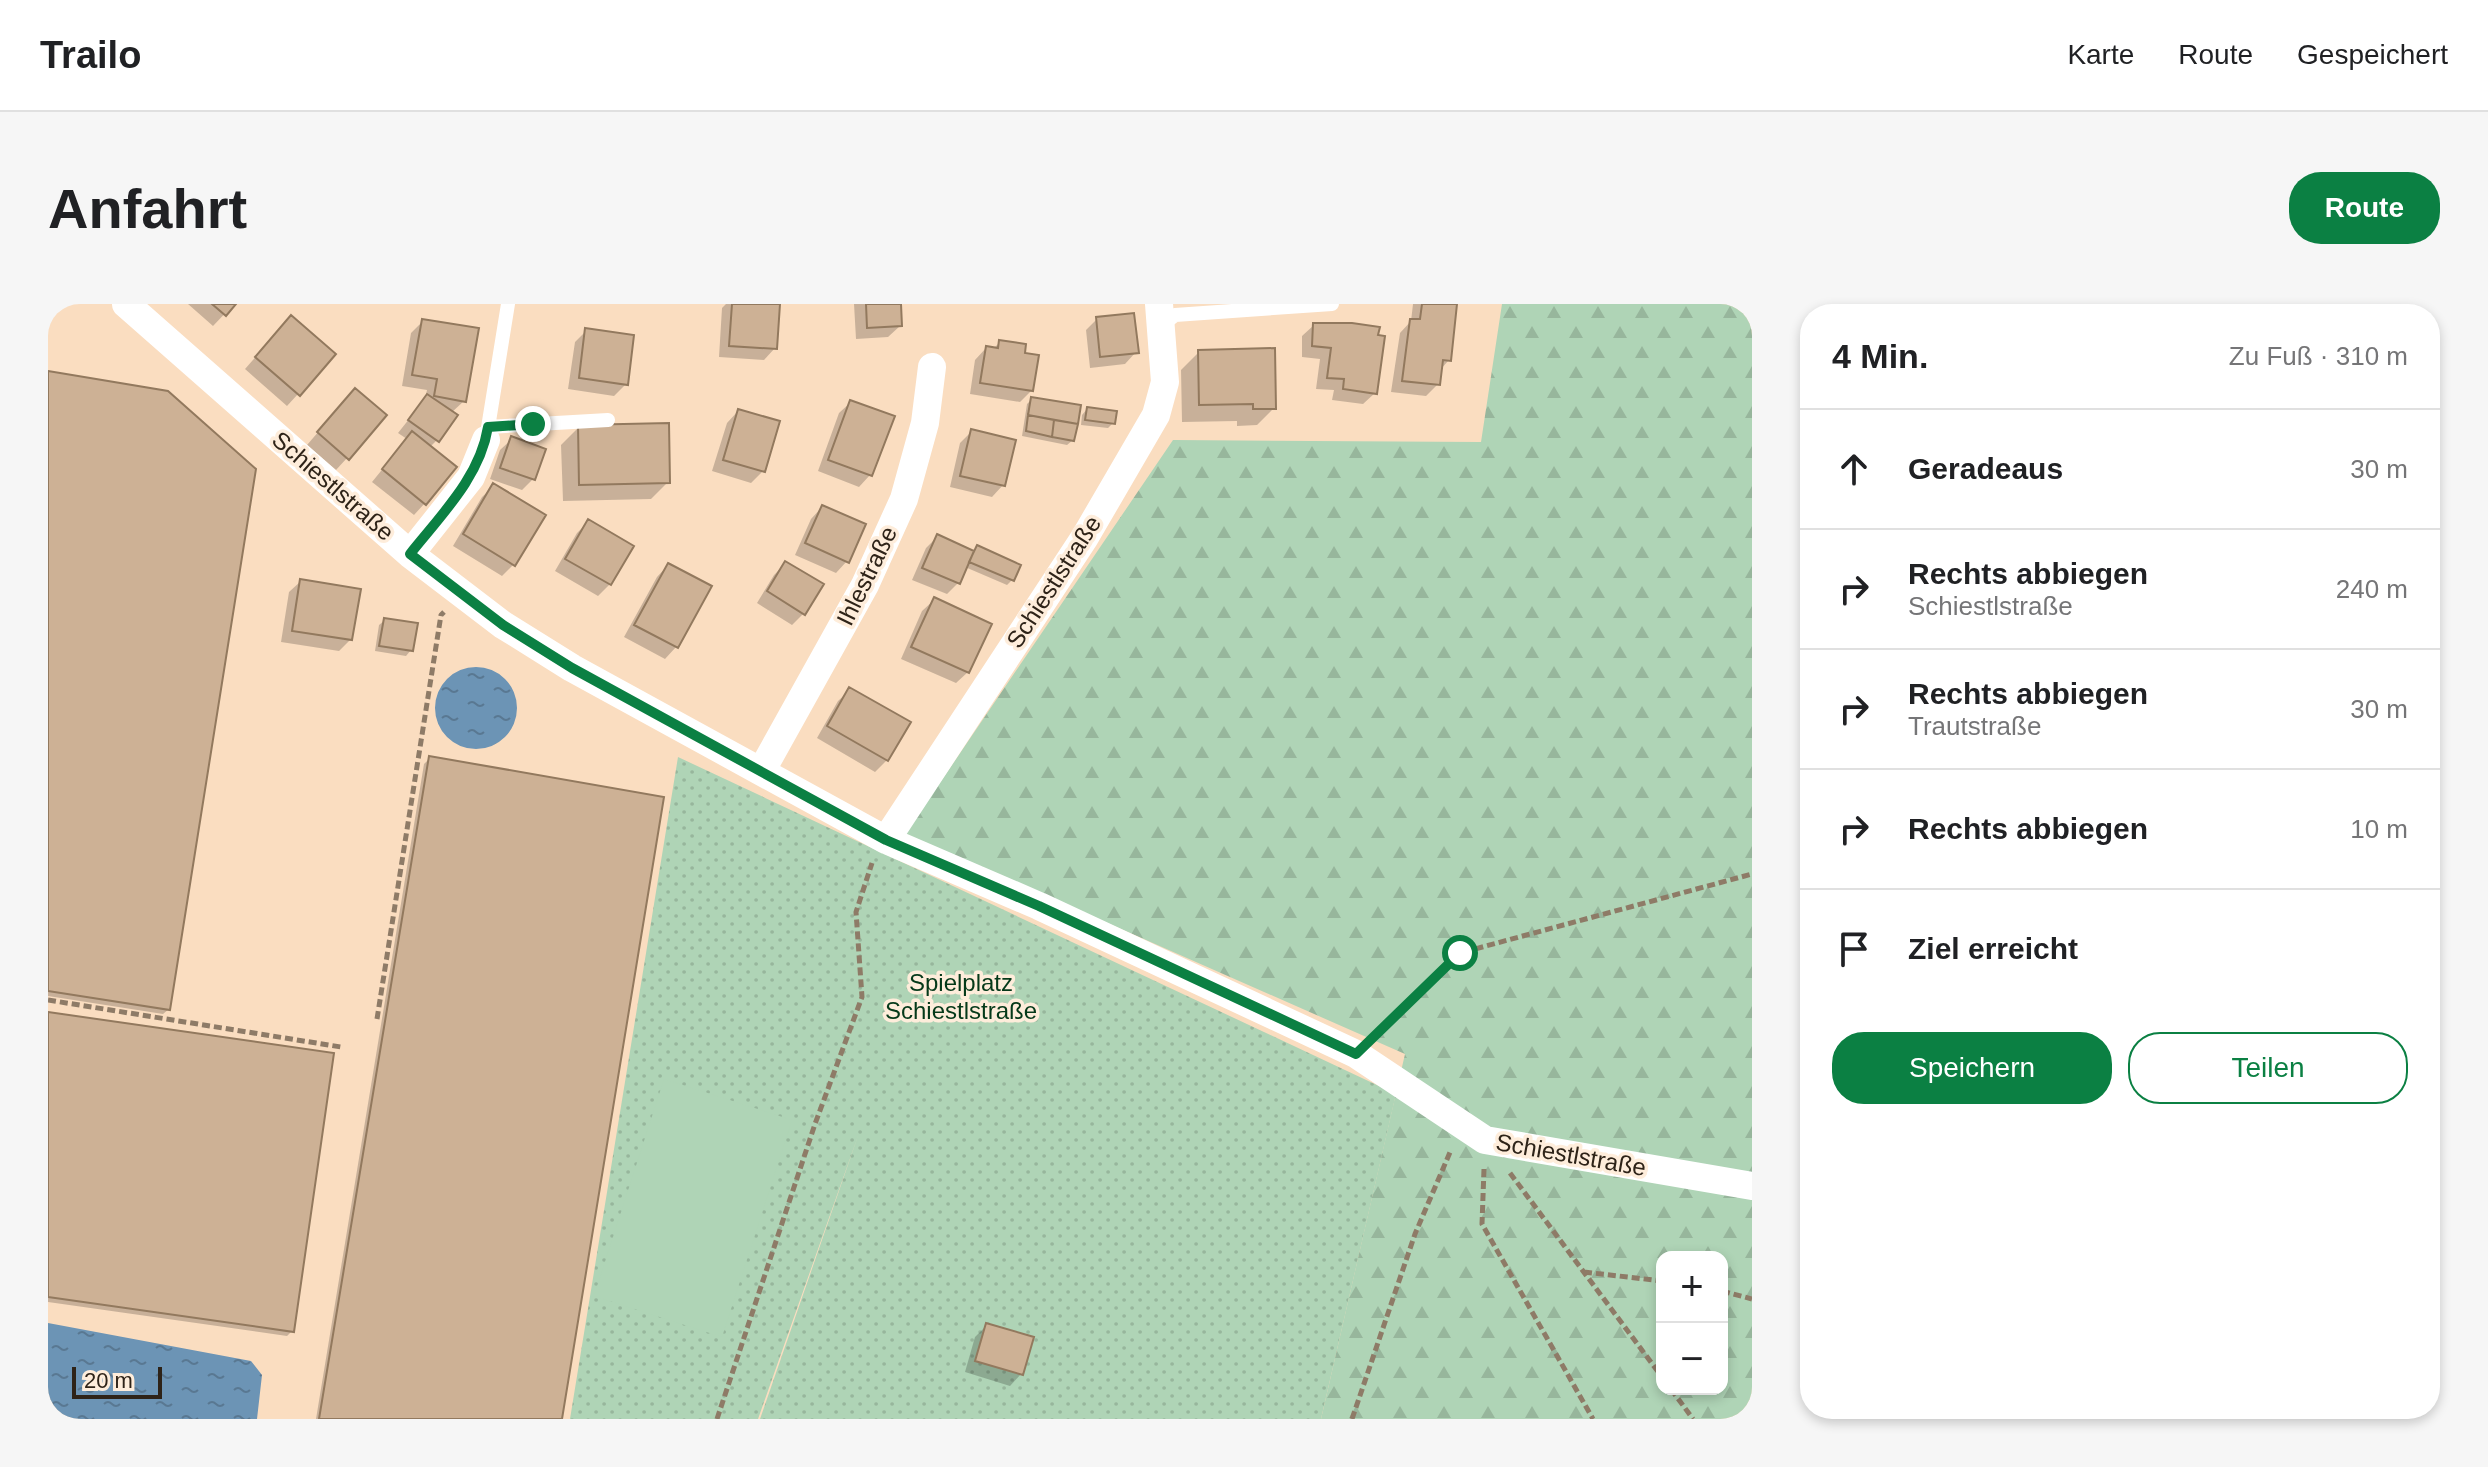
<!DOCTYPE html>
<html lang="de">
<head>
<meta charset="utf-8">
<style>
	:root { --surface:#fff; --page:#f6f6f6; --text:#202124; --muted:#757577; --line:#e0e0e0; --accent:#0b8043 }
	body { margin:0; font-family:Arial,sans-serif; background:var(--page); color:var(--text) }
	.controls { position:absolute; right:24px; bottom:24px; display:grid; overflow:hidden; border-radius:16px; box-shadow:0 4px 12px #0003 }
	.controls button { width:72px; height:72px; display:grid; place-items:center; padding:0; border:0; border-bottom:2px solid var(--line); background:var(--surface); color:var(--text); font:40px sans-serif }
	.scale { position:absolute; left:24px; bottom:20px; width:90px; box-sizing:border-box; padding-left:8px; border:4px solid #2e2318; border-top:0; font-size:22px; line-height:28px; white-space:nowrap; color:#2e2318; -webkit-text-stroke:6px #feeddb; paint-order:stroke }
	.stop { position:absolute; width:24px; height:24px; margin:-18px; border:6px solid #0b8043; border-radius:50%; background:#fff }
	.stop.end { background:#0b8043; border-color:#fff; box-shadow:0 2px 8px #0008 }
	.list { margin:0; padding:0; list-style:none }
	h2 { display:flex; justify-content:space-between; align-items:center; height:104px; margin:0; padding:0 32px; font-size:34px }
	h2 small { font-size:26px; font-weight:400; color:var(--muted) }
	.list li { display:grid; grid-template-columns:52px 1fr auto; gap:24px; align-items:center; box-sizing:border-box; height:120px; padding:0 32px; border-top:2px solid var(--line) }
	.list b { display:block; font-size:30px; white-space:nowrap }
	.list p { margin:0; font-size:26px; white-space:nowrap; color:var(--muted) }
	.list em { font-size:26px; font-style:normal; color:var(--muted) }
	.actions { display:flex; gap:16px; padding:24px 32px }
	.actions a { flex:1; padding:18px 0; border:2px solid var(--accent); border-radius:32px; text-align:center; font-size:28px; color:var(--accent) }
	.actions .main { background:var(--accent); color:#fff }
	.icon { flex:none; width:44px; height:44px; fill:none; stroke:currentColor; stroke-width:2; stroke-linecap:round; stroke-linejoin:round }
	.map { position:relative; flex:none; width:1704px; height:1115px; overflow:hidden; border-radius:32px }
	header { display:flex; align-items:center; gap:48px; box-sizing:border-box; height:112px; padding:0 40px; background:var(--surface); border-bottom:2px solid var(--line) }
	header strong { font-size:38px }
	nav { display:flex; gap:44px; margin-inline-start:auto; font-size:28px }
	.intro { display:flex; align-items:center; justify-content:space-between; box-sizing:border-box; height:192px; padding:0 48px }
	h1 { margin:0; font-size:56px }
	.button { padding:20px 36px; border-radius:32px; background:var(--accent); color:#fff; font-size:28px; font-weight:700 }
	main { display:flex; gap:48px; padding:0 48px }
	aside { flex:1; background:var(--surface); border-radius:32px; box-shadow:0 4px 12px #0003 }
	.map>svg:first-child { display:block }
</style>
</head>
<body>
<header>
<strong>Trailo</strong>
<nav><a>Karte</a><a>Route</a><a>Gespeichert</a></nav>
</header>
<div class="intro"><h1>Anfahrt</h1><a class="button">Route</a></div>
<main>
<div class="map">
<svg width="1704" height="1115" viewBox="0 0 1704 1115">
	<defs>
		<pattern id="green-dots" width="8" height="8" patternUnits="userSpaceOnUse" patternTransform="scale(2)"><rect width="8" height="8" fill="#afd4b6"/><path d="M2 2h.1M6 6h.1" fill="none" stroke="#97b69c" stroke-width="1.8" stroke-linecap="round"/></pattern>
		<pattern id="forest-firs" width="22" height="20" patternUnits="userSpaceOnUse" patternTransform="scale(2)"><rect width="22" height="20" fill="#afd4b6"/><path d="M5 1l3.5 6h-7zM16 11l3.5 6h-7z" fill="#97b69c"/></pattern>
		<pattern id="water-ripples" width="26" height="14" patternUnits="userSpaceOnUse" patternTransform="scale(2)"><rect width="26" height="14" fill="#6c94b5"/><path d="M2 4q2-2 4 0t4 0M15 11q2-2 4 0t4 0" fill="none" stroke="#597892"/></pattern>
	</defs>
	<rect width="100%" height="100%" fill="#faddc0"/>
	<path fill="url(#green-dots)" d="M630 453 1348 790 1273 1115H712L811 829 710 1115H522Z"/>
	<path fill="url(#forest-firs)" fill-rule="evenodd" d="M1454 0H1704V1115H1273L1357 750 857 530 1125 136 1433 138ZM1614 953H1674V1085H1614Z"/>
	<path fill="#afd4b6" d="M616 775 744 816 674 1033 546 992Z"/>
	<path fill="url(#water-ripples)" d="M387 404a41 41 0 1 1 82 0a41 41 0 1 1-82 0Z
		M0 1019 203 1057 214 1071 209 1115H0Z"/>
	<path fill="#0003" d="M140 0H186L165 22Z
		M678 0H730L727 44 716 56 671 53 674 4Z
		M806 0H851L852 22 840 33 808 35Z
		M1365 0H1407L1401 56 1392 66 1390 80 1378 92 1343 88 1352 29 1363 17Z
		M1049 15 1088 48 1077 60 1042 64 1038 26Z
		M375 17 416 97 403 109 389 136 381 144 377 199 366 211 324 178 359 135 350 129 377 95 379 86 354 82 363 29Z
		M1266 21 1327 89 1315 100 1284 96 1286 86 1268 85 1272 55 1254 53V32Z
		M232 25 250 90 239 102 197 65Z
		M538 27 578 80 566 92 520 85 527 38Z
		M952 38 975 50 984 86 972 98 922 90 927 56 938 44 945 45Z
		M1151 48 1226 104 1209 121 1189 122V117L1134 118 1133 66Z
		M0 69 121 705 115 710 0 692Z
		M984 95 1031 102 1025 136 1019 141 974 132 979 100Z
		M296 98 299 154 288 166 259 141Z
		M803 98 822 171 811 183 770 167 791 109Z
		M1039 105 1065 119 1060 124 1033 121 1034 111Z
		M690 107 715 167 703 179 664 167 679 119Z
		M531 123 620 178 603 195 515 197 513 141Z
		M924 127 955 181 944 193 902 183 912 139Z
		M464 135 485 175 474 186 442 175 452 146Z
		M446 182 466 260 454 272 405 242 434 193Z
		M774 203 799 257 788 269 747 251 763 215Z
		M540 218 562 280 550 292 507 267 529 229Z
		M889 233 924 248 929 243 964 276 959 281 917 263 910 279 899 290 864 276 878 244Z
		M738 259 756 309 744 321 709 299 726 271Z
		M620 261 661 283 628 343 617 355 576 333 609 273Z
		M253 277 303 335 291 347 233 338 241 288Z
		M886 296 920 368 908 379 853 355 874 307Z
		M337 316 363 346 358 352 327 347 331 321Z
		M802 386 860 419 839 456 827 468 769 434 790 397Z
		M381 455 512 1115H268L376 460Z
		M0 710 244 1027 239 1032 0 998Z
		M939 1021 973 1070 962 1082 917 1068 927 1033Z"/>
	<path fill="#cdb195" stroke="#92795e" stroke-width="2" d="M164 0H188L178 12Z
		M684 0H732L729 45 681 42Z
		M818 0H853L854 22 819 24Z
		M1374 0H1409L1403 57 1395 56 1392 81 1354 77 1362 15H1372Z
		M1086 9 1091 49 1052 53 1048 13Z
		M243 11 288 50 252 92 207 53Z
		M374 15 431 24 418 98 386 92 389 75 364 71Z
		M1265 19H1304L1332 23 1330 31 1337 32 1329 90 1295 85 1296 75 1279 74 1283 44 1264 42Z
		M537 24 586 31 580 81 531 74Z
		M951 36 978 40 977 49 991 51 985 87 932 79 938 42 950 44Z
		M1227 44 1228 105H1205V100L1151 101 1150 46Z
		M0 67 120 87 208 165 122 706 0 687Z
		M307 84 339 111 301 156 269 128Z
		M379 90 410 111 391 138 360 116Z
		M983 93 1033 101 1030 120 980 111Z
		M802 96 847 112 824 172 780 156Z
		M1039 103 1069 107 1067 120 1037 116Z
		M690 105 732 117 717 168 675 156Z
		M980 111 1006 116 1004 133 978 127Z
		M1006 116 1030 120 1026 137 1004 133Z
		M621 119 622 179 531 181 530 121Z
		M923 125 968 136 957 182 912 172Z
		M364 127 409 163 378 201 334 165Z
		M463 132 498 145 487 176 452 164Z
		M445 179 498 211 467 262 415 230Z
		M774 201 818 220 801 259 757 239Z
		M540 215 586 242 563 281 517 255Z
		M889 230 926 247 912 280 874 264Z
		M929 241 973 261 966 277 921 258Z
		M737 257 776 280 757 311 719 287Z
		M620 259 664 282 630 344 586 321Z
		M252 275 313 285 304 336 244 327Z
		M886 293 944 320 921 369 863 343Z
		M336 314 370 319 365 347 331 342Z
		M801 383 863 418 840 457 779 422Z
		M381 452 616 493 514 1115H271Z
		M0 708 286 749 246 1028 0 993Z
		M938 1019 986 1033 975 1071 927 1057Z"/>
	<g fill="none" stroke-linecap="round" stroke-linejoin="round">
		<path stroke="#8e7b67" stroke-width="5" stroke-dasharray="8 4" stroke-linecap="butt" d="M0 696 293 743
			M329 715 393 311 396 308
			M1329 730 1412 649 1704 570
			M1436 865 1434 920 1545 1115
			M1462 869 1614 1073
			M1536 968 1614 977
			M1674 987 1704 995
			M1623 1085 1645 1115
			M669 1115 767 820 814 693 808 608 824 559
			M1304 1115 1367 930 1403 846"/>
		<path stroke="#fff" stroke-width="14" d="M1113 22 1127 11 1284 0
			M440 123 560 116
			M438 136 460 0"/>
		<path stroke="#fff" stroke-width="28" d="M78 0 362 250 455 321 524 364 838 536 991 602 1308 750 1437 836 1704 882
			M362 250 423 173 438 136
			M714 466 817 281 856 195 877 119 884 63
			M838 536 1037 233 1108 111 1117 78 1111 0"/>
	</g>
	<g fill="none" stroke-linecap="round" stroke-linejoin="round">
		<path stroke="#0b8043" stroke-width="10" d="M485 120 440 123C432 173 393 211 362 250L455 321 524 364 838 536 991 602 1308 750 1412 649"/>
	</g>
	<g text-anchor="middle" stroke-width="7" stroke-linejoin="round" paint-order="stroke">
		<g font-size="24" fill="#2e2318" stroke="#feeddb">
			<text transform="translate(285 182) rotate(41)" y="8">Schiestlstraße</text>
			<text transform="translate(819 272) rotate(-64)" y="8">Ihlestraße</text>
			<text transform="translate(1006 278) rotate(-57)" y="8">Schiestlstraße</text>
			<text transform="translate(1523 851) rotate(10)" y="8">Schiestlstraße</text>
		</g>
		<g font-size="24" fill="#053919" stroke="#feeddb">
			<text x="913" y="687">Spielplatz<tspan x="913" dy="28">Schiestlstraße</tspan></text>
		</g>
	</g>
</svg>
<div class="controls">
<button>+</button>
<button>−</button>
</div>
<div class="scale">20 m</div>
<div class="stop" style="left:1412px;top:649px"></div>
<div class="stop end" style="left:485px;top:120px"></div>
</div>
<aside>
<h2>4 Min.<small>Zu Fuß · 310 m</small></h2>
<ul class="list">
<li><svg class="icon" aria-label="ahead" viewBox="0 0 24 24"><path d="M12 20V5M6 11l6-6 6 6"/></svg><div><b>Geradeaus</b></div><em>30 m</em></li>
<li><svg class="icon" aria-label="right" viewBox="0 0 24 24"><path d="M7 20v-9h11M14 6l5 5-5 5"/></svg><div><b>Rechts abbiegen</b><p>Schiestlstraße</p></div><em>240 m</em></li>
<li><svg class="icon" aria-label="right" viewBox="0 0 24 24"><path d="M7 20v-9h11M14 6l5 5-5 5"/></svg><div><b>Rechts abbiegen</b><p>Trautstraße</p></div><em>30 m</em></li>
<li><svg class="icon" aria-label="right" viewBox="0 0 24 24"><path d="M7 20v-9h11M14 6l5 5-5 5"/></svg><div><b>Rechts abbiegen</b></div><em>10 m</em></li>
<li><svg class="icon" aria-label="arrive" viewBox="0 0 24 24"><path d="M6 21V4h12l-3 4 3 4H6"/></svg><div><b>Ziel erreicht</b></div></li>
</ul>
<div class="actions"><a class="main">Speichern</a><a>Teilen</a></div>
</aside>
</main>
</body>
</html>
